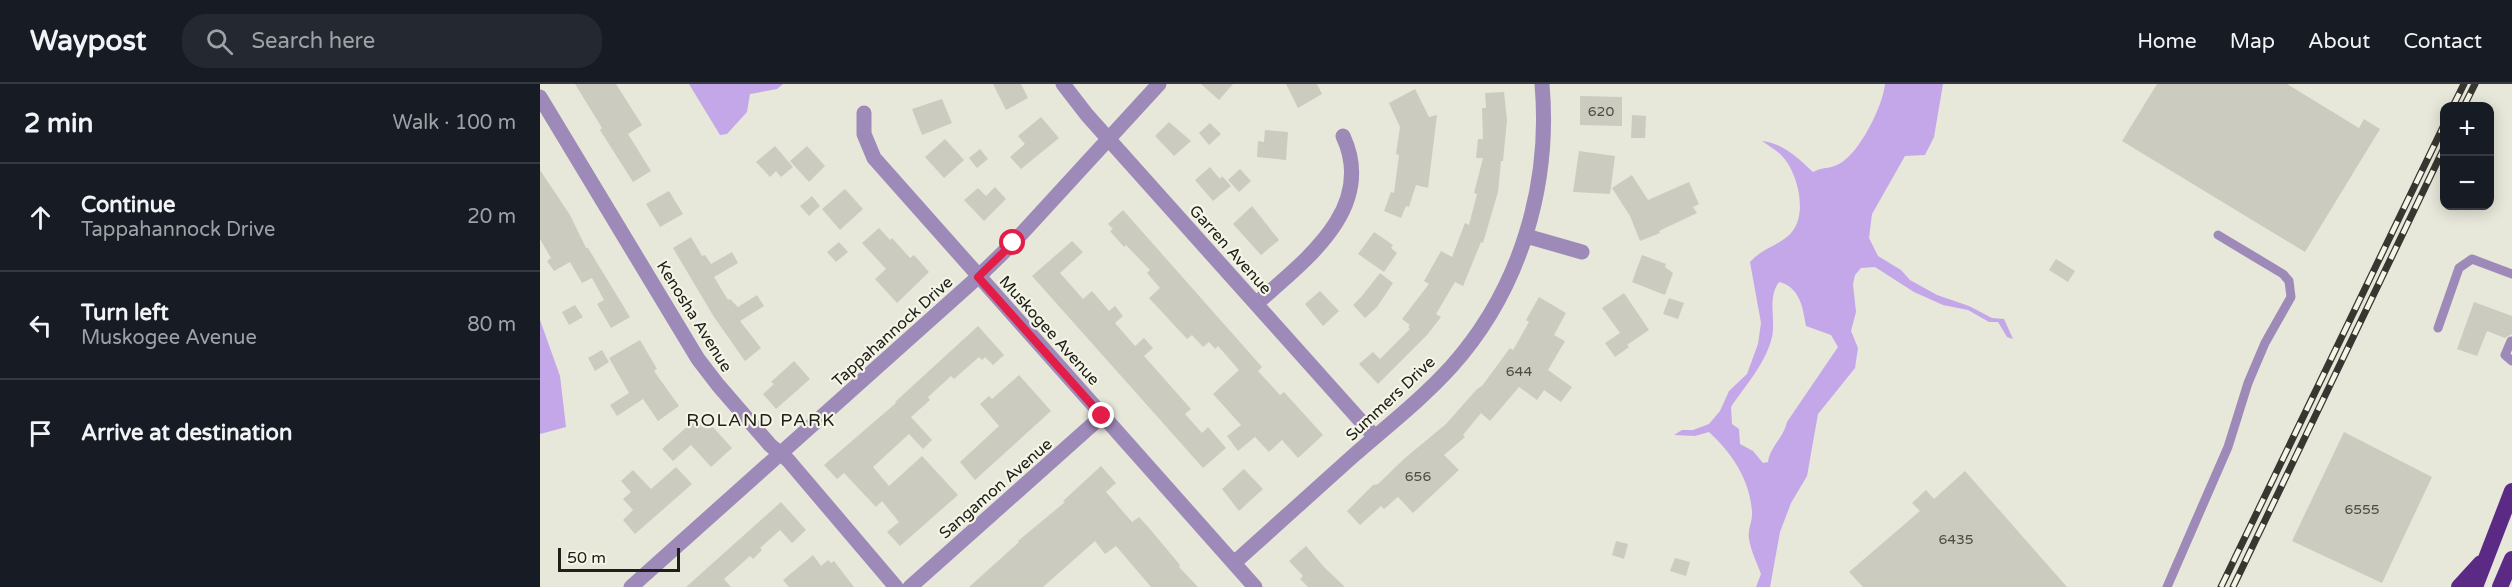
<!DOCTYPE html>
<html lang="en">
<head>
<meta charset="utf-8">
<style>
	:root { --surface:#171b24; --page:#242831; --text:#f1f3f6; --muted:#9ea1a6; --line:#363941 }
	body { margin:0; font-family:"Varela Round",sans-serif; background:var(--page); color:var(--text) }
	.controls { position:absolute; right:18px; top:18px; display:grid; overflow:hidden; border-radius:12px; box-shadow:0 3px 15px #0003 }
	.controls button { width:54px; height:54px; display:grid; place-items:center; padding:0; border:0; border-bottom:2px solid var(--line); background:var(--surface); color:var(--text); font:30px sans-serif }
	.scale { position:absolute; left:18px; bottom:15px; width:122px; box-sizing:border-box; padding-left:6px; border:3px solid #20201b; border-top:0; font-size:16px; line-height:21px; white-space:nowrap; color:#20201b; -webkit-text-stroke:4px #f4f4e7; paint-order:stroke }
	.stop { position:absolute; width:18px; height:18px; margin:-14px; border:4px solid #e11d48; border-radius:50%; background:#fff }
	.stop.end { background:#e11d48; border-color:#fff; box-shadow:0 2px 6px #0008 }
	.list { margin:0; padding:0; list-style:none }
	h2 { display:flex; justify-content:space-between; align-items:center; height:78px; margin:0; padding:0 24px; font-size:26px }
	h2 small { font-size:20px; font-weight:400; color:var(--muted) }
	.list li { display:grid; grid-template-columns:39px 1fr auto; gap:18px; align-items:center; box-sizing:border-box; height:108px; padding:0 24px; border-top:2px solid var(--line) }
	.list b { display:block; font-size:22px; white-space:nowrap }
	.list p { margin:0; font-size:20px; white-space:nowrap; color:var(--muted) }
	.list em { font-size:20px; font-style:normal; color:var(--muted) }
	.icon { flex:none; width:33px; height:33px; fill:none; stroke:currentColor; stroke-width:2; stroke-linecap:round; stroke-linejoin:round }
	.map { position:relative; flex:none; width:1972px; height:503px; overflow:hidden }
	header { display:flex; align-items:center; gap:36px; box-sizing:border-box; height:84px; padding:0 30px; background:var(--surface); border-bottom:2px solid var(--line) }
	header strong { font-size:28px }
	nav { display:flex; gap:33px; margin-inline-start:auto; font-size:21px }
	.search { width:420px; height:54px; background:var(--page); display:flex; align-items:center; gap:15px; box-sizing:border-box; padding:0 21px; border-radius:24px; color:var(--muted); font-size:22px }
	main { display:flex }
	aside { flex:1; background:var(--surface) }
	.map>svg:first-child { display:block }
</style>
</head>
<body>
<header>
<strong>Waypost</strong>
<div class="search"><svg class="icon" aria-label="search" viewBox="0 0 24 24"><circle cx="10" cy="10" r="6"/><path d="M15 15l6 6"/></svg>Search here</div>
<nav><a>Home</a><a>Map</a><a>About</a><a>Contact</a></nav>
</header>
<main>
<aside>
<h2>2 min<small>Walk · 100 m</small></h2>
<ul class="list">
<li><svg class="icon" aria-label="ahead" viewBox="0 0 24 24"><path d="M12 20V5M6 11l6-6 6 6"/></svg><div><b>Continue</b><p>Tappahannock Drive</p></div><em>20 m</em></li>
<li><svg class="icon" aria-label="left" viewBox="0 0 24 24"><path d="M17 20v-9H6M10 6l-5 5 5 5"/></svg><div><b>Turn left</b><p>Muskogee Avenue</p></div><em>80 m</em></li>
<li><svg class="icon" aria-label="arrive" viewBox="0 0 24 24"><path d="M6 21V4h12l-3 4 3 4H6"/></svg><div><b>Arrive at destination</b></div></li>
</ul>
</aside>
<div class="map">
<svg width="1972" height="503" viewBox="0 0 1972 503">
	<rect width="100%" height="100%" fill="#e7e7da"/>
	<path fill="#c4a7e9" fill-rule="evenodd" d="M149 0H243L237 5 210 10 207 28 187 50 180 51Z
		M1345 0H1403L1394 53 1385 71 1365 72 1332 130 1329 154 1338 172 1361 186 1370 196 1397 211 1429 222 1452 234 1464 235 1473 255 1467 253 1458 238H1449L1428 226 1403 221 1374 208 1335 183 1321 184 1315 191 1313 200 1316 228 1311 247 1318 264 1315 284 1278 330 1267 392 1251 419 1240 448 1230 503H1216L1221 490C1217 479 1211 467 1209 455 1207 446 1213 437 1212 428 1210 396 1192 369 1169 348L1155 352 1134 351 1142 346H1153L1169 340 1180 327 1189 307 1207 290 1218 260 1221 239 1210 178C1223 164 1235 163 1248 152 1270 134 1258 87 1241 71 1236 66 1228 61 1222 57 1244 60 1257 73 1273 88 1282 83 1290 85 1299 80 1319 70 1343 22 1345 0ZM1239 198C1260 203 1263 224 1266 242L1291 251 1298 263 1247 338C1244 353 1230 363 1228 378L1223 379 1213 367 1200 360 1199 345 1192 340 1191 323C1205 302 1226 279 1232 253 1236 235 1227 214 1239 198Z
		M0 236 20 292 26 343 0 350Z"/>
	<path fill="#cbcbbf" d="M35 0H76L102 41 88 50 111 87 93 98 60 46 62 44Z
		M453 0H481L488 14 466 26Z
		M661 0H693L679 16Z
		M746 0H777L782 10 758 24Z
		M1617 0H1747L1819 44 1824 35 1840 45 1765 168 1582 57Z
		M875 5 889 33 897 31 888 104 876 101 869 123 866 122 861 134 844 127 851 108 854 109 859 71 856 70 860 43 849 19Z
		M964 8 967 36 963 77H961L958 108 943 159 941 158 923 202 915 198 896 230 901 233 887 251 838 300 819 280 833 268 840 275 870 245 868 243 870 241 862 235 889 200 884 197 901 167 912 173 925 139 929 141 937 110 934 109 943 74H936L938 55H943L942 24H946L945 9Z
		M1040 12 1082 13V42L1040 41Z
		M402 15 412 39 382 51 372 25Z
		M1092 31 1106 32 1105 54H1091Z
		M501 33 519 54 481 85 470 73 485 60 478 52Z
		M629 38 651 57 634 72 615 52Z
		M670 39 681 50 669 61 659 49Z
		M725 46 748 48 746 76 717 73 718 57 724 58Z
		M405 55 424 76 404 94 385 73Z
		M235 62 253 83 241 93 236 87 230 93 216 78Z
		M267 62 285 82 269 98 250 77Z
		M440 65 448 75 437 84 429 74Z
		M1039 67 1075 72 1070 110 1033 108Z
		M670 83 680 95 682 92 691 102 673 117 655 96Z
		M700 85 711 97 699 108 688 96Z
		M0 86 30 131 46 164H48L90 233 71 244 57 220 64 216 52 194 42 199 30 178 14 187 7 177 11 174 0 155Z
		M1092 91 1108 116 1149 98 1159 120 1153 123 1157 129 1119 147 1120 149 1100 157 1090 132 1072 104Z
		M455 103 466 115 444 137 424 116 438 104 446 112Z
		M305 105 323 125 300 146 282 125Z
		M129 107 143 130 120 143 106 120Z
		M272 112 280 122 269 132 260 122Z
		M712 122 739 156 721 171 693 140Z
		M583 126 722 283 718 287 740 311 744 308 783 351 758 374 742 356 729 368 715 353 698 367 687 352 701 341 673 310 699 286 678 262 675 265 669 258 663 263 652 251 647 255 609 214 620 204 607 189 610 186 586 161 584 163 570 147 573 145 568 140Z
		M339 144 350 156 352 154 370 174 374 171 389 188 357 219 335 195 346 185 322 159Z
		M834 148 853 161 851 164 857 169 844 188 818 170Z
		M151 153 162 172 165 171 171 180 192 168 198 179 174 193 188 216 190 215 198 223 217 211 224 222 200 237 221 264 205 277 174 233 133 164Z
		M532 157 543 168 520 189 543 215 552 207 569 227 575 222 583 232 575 239 595 262 604 254 613 264 604 272 651 325 645 330 662 349 668 343 686 364 663 384 492 192Z
		M299 158 308 168 296 178 287 168Z
		M1102 171 1126 180 1125 183 1133 189 1125 211 1092 198Z
		M1516 175 1535 187 1528 198 1509 186Z
		M840 189 853 199 837 223 825 234 813 221 822 212Z
		M780 207 799 227 783 242 765 220Z
		M1084 209 1109 246 1087 261 1089 263 1075 273 1065 259 1080 249 1062 224Z
		M999 213 1026 229 1014 251 1025 257 1008 286 1032 303 1021 318 1004 306 997 316 979 303 950 337 941 329 923 351 925 353 904 371 919 386 873 429 858 413 844 425 841 422 820 441 807 427 833 401 838 400 865 374 906 340 937 305 942 302 970 264 973 266 989 238 986 236Z
		M1129 214 1144 219 1138 235 1123 230Z
		M1934 218 1972 232V250L1965 254 1947 247 1937 272 1917 265Z
		M35 221 43 233 29 241 22 228Z
		M438 242 464 271 453 281 445 273 442 276 439 273 414 295 411 292 388 313 390 316 371 333 392 356 383 365 369 350 333 383 349 402 382 372 418 411 360 462 347 448 359 438 342 417 336 423 304 389 297 395 284 381 356 319 355 318Z
		M100 256 117 285 114 287 139 322 118 337 103 315 77 332 70 321 89 309 69 274Z
		M62 266 69 278 55 287 48 274Z
		M254 277 270 295 236 325 223 310 234 300 231 298Z
		M479 291 511 327 435 396 420 378 459 342 440 320 449 312 452 315Z
		M159 332 169 343 171 341 192 364 171 383 151 361 133 377 122 365Z
		M1804 348 1892 393 1842 499 1752 457Z
		M561 382 576 399 566 408 592 438 599 433 609 444 640 481 639 483 658 503H611L576 462 565 470 555 457 503 503H429L479 458 478 457 525 418 523 417Z
		M136 383 152 400 95 450 83 436 93 426 83 415 91 408 81 397 93 386 111 405Z
		M704 385 723 405 699 427 682 405Z
		M1425 387 1527 503H1323L1309 488 1380 427 1372 419 1386 406 1394 415Z
		M241 418 266 446 252 459 240 446 220 464 222 466 213 475 210 472 184 495 191 503H146Z
		M1076 457 1088 460 1084 475 1072 471Z
		M766 462 784 483 805 503H768L760 495 763 492 749 477Z
		M273 471 281 482 288 476 291 479 294 477 314 503H249L243 496Z
		M1135 474 1150 478 1146 492 1130 487Z"/>
	<g fill="none" stroke-linecap="round" stroke-linejoin="round">
		<path stroke="#9e8ab8" stroke-width="9" d="M1898 244 1919 184 1932 175 1972 190
			M1971 257 1965 271 1972 277
			M1627 503 1688 363 1708 299 1725 259 1751 213 1749 197 1743 190 1678 151"/>
		<path stroke="#9e8ab8" stroke-width="15" d="M523 0 547 31 835 353
			M0 13 158 275 178 301 230 361 248 376 356 503
			M324 29V50L334 74 715 503
			M986 152 1042 168
			M716 220C764 177 837 125 803 52
			M694 479C734 443 773 408 813 372 846 343 881 316 911 283 980 206 1011 102 1002 0
			M91 503 438 193 473 159 619 0
			M370 503 562 332"/>
		<path stroke="#5a2a84" stroke-width="16" d="M1919 503 1941 479
			M1935 503 1972 407
			M1960 503 1972 475"/>
		<g stroke="#373731" stroke-width="7">
			<path id="rail" d="M1913 22 1924 0
				M1924 22 1935 0
				M1681 503 1904 41
				M1693 503 1904 64"/>
		</g>
		<use href="#rail" stroke="#f4f4e7" stroke-width="4.5" stroke-dasharray="14" stroke-linecap="butt"/>
	</g>
	<g fill="none" stroke-linecap="round" stroke-linejoin="round">
		<path stroke="#e11d48" stroke-width="8" d="M473 159 438 193 562 332"/>
	</g>
	<g text-anchor="middle" stroke-width="4.5" stroke-linejoin="round" paint-order="stroke">
		<g font-size="14" fill="#4b4b44">
			<text x="1061" y="32">620</text>
			<text x="979" y="292">644</text>
			<text x="878" y="397">656</text>
			<text x="1822" y="430">6555</text>
			<text x="1416" y="460">6435</text>
		</g>
		<g font-size="16" fill="#20201b" stroke="#f4f4e7">
			<text transform="translate(691 165) rotate(48)" y="6">Garren Avenue</text>
			<text transform="translate(155 232) rotate(58)" y="6">Kenosha Avenue</text>
			<text transform="translate(510 246) rotate(48)" y="6">Muskogee Avenue</text>
			<text transform="translate(352 247) rotate(-42)" y="6">Tappahannock Drive</text>
			<text transform="translate(850 314) rotate(-43)" y="6">Summers Drive</text>
			<text transform="translate(455 404) rotate(-41)" y="6">Sangamon Avenue</text>
		</g>
		<g font-size="18" letter-spacing="1.5" fill="#20201b" stroke="#f4f4e7">
			<text x="221" y="342">ROLAND PARK</text>
		</g>
	</g>
</svg>
<div class="controls">
<button>+</button>
<button>−</button>
</div>
<div class="scale">50 m</div>
<div class="stop" style="left:473px;top:159px"></div>
<div class="stop end" style="left:562px;top:332px"></div>
</div>
</main>
</body>
</html>
